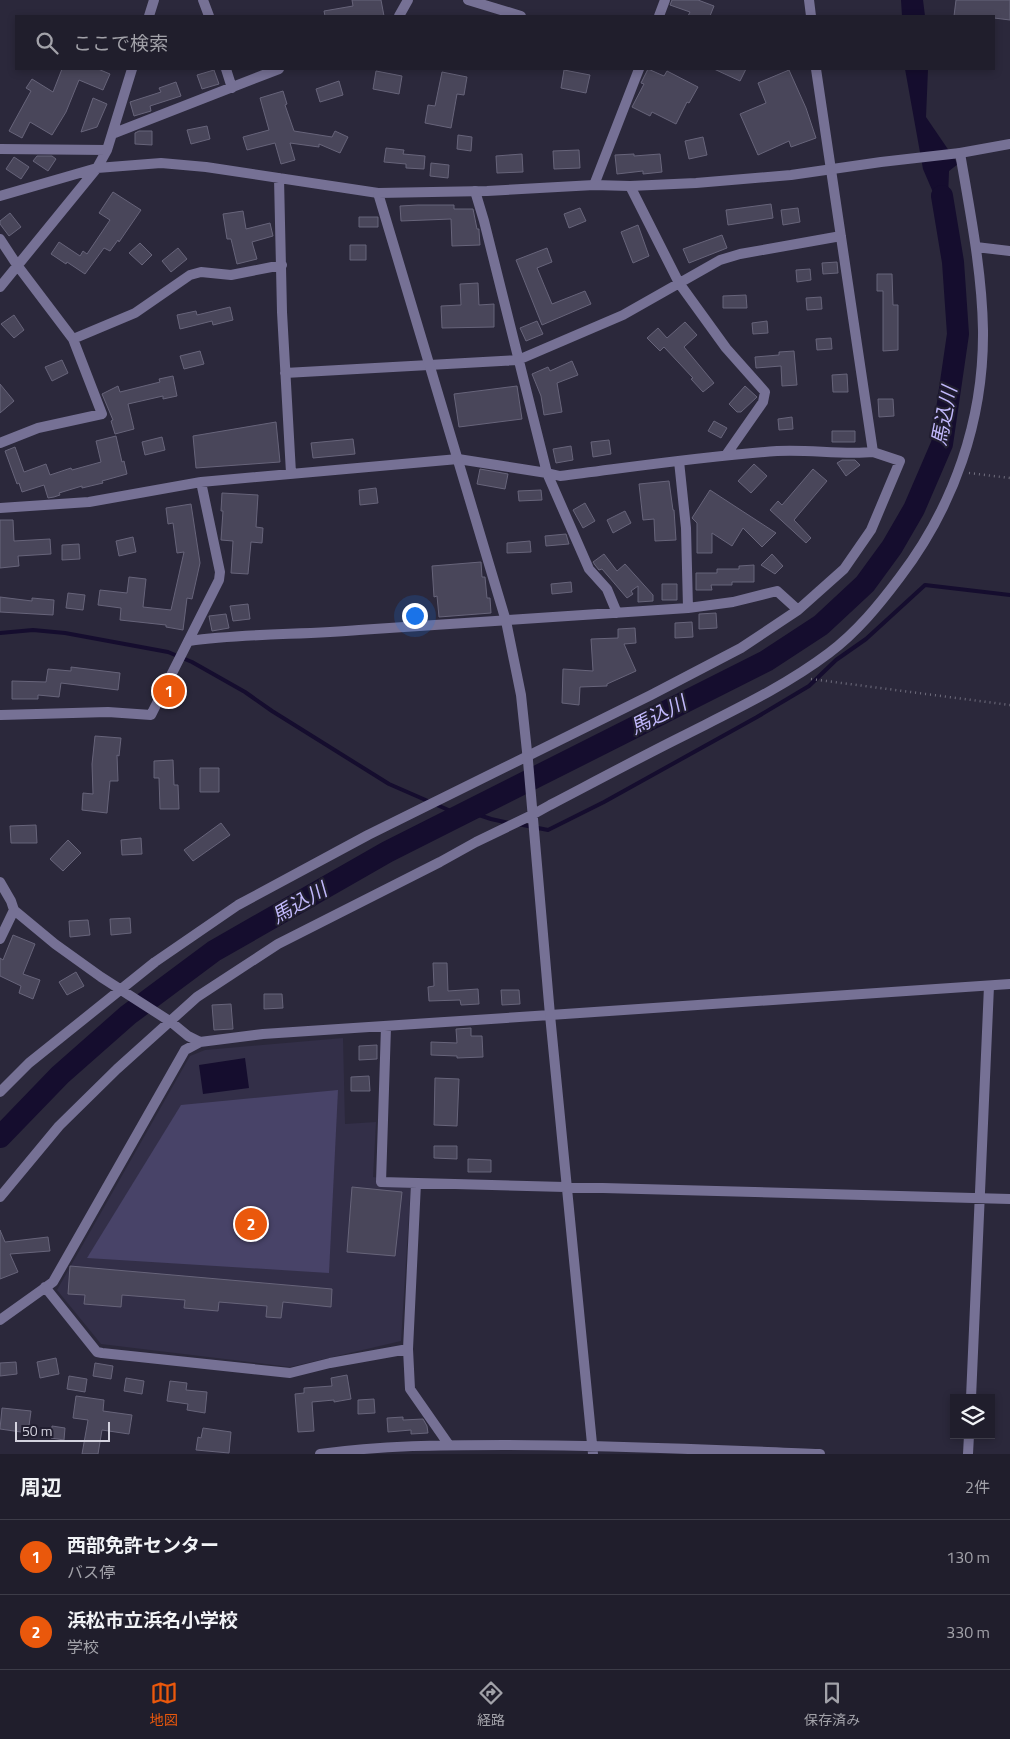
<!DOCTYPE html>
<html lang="ja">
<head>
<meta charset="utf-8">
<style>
	:root { --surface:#201e2c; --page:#282734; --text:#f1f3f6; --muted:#a2a2a9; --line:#3d3c48; --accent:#ea580c }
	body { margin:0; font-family:"Titillium Web","Noto Sans JP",sans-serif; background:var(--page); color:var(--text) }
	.controls { position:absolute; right:15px; bottom:15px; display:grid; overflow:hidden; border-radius:0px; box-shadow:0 2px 8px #0003 }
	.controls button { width:45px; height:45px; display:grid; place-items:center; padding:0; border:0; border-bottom:1px solid var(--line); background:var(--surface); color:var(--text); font:25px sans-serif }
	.scale { position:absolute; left:15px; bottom:12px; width:95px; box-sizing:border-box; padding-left:5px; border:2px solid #d4d3df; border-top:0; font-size:14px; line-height:18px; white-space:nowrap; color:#d4d3df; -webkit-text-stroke:4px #211e30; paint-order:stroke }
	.you { position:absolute; left:414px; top:615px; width:18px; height:18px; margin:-12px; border:4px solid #fff; border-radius:50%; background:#1a73e8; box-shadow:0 0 0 8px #1a73e833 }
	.badge { display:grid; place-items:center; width:32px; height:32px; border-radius:50%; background:var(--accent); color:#fff; font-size:16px; font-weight:700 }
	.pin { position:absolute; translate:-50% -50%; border:2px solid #fff; box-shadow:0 1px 5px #0006 }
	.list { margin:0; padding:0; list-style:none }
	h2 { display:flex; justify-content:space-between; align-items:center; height:65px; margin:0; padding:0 20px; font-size:21px }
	h2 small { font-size:16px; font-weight:400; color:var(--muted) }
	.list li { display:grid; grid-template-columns:32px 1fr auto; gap:15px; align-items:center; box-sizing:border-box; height:75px; padding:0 20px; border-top:1px solid var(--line) }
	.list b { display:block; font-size:19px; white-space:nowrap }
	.list p { margin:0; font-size:16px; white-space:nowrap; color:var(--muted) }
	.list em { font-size:16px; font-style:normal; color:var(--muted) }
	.icon { flex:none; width:28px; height:28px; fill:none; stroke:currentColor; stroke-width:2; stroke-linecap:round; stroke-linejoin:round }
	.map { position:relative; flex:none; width:1010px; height:1454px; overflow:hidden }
	.search { position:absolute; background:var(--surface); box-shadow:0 2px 8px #0003; left:15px; right:15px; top:15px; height:55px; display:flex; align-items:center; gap:12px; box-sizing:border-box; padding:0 18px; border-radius:0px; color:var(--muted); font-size:19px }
	.sheet { height:215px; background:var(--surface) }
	nav { display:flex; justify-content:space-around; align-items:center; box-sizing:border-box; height:70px; border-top:1px solid var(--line); background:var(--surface); font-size:14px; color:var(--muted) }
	nav a { display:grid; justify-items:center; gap:2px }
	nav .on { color:var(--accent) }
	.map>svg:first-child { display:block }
</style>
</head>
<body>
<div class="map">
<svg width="1010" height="1454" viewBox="0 0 1010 1454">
	<rect width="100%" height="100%" fill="#2b283b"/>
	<path fill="#332f48" d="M343 1038 345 1124 376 1122 373 1177 411 1182 401 1341 290 1367 101 1344 57 1290 190 1056 205 1050Z"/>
	<path fill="#484368" d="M338 1090 329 1273 87 1258 181 1105Z"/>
	<path fill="#150d2e" d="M901 0H923L925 16H902Z
		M905 69H928L926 117 958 164 949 171 947 225 923 169Z
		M245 1058 249 1088 203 1094 199 1065Z"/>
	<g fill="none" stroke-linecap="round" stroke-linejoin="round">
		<path stroke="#150d2e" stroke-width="4" d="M0 633 33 630 65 633 168 652 192 662 245 692 272 711 389 784 453 812 467 811 491 819 509 823
			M518 824 548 830 604 802 757 717 809 686 836 660 866 639 925 585 1010 595"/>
		<path stroke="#150d2e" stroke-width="22" d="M0 1137 60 1075 128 1015 214 951 387 852 766 661 821 625 865 584 892 547 914 509 942 444 958 334 953 262 942 196"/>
	</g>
	<path fill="#49465a" stroke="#67647a" d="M352 0H381L384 16H325L324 11 353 6Z
		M672 0H698L714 6 710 16H688L690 12 670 5Z
		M956 0H1010V20L994 18V16H954Z
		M62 69H98L110 74 103 90 79 80 66 112 52 135 30 122 22 138 9 131 31 91 26 88 32 79 53 92Z
		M648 69 664 76 667 71 698 87 689 103 687 102 676 124 652 112 650 116 632 107 644 84 641 83Z
		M714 69H746L740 81Z
		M214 70 219 84 202 89 197 75Z
		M564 70 590 75 586 93 561 88Z
		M789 70 806 108 816 138 791 147 789 141 758 155 740 114 766 103 758 83Z
		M376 71 402 76 399 94 373 89Z
		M442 72 467 77 464 95 457 94 451 128 425 123 428 105 435 106Z
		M339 81 343 95 320 102 316 89Z
		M176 82 181 96 150 106 151 111 134 116 130 102 161 92 159 88Z
		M283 91 287 104 285 105 294 131 332 137 335 131 348 137 340 153 319 144V147L290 143 295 160 281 164 275 143 247 150 243 137 269 130 260 98Z
		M93 98 107 104 97 127 81 132Z
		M207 126 210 139 191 144 187 130Z
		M139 131H152V145L135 144V133Z
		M458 135 472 137 471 151 457 149Z
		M703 137 707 155 689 159 685 141Z
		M386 148 404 150 403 154 425 156 424 169 406 168V164L384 162Z
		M579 150 580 168 554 169 553 151Z
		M522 154 523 172 497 173 496 156Z
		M634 154V156L660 154 662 172 643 174V171L617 174 615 155Z
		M37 156H52L56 159 48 171 33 161Z
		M14 157 29 167 21 179 6 169Z
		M431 163 449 165 448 178 430 176Z
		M113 192 141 210 119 242 118 240 110 251 104 248 85 274 67 262 66 264 51 254 59 242 80 256 83 251 87 254 110 220 99 213Z
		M771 204 773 218 728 225 726 210Z
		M418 205H454V209H473L477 229H479V231L480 245 452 246 451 219 401 221 400 206Z
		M580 208 586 221 569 228 564 214Z
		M798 208 800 222 783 225 781 210Z
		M243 211 246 229 270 223 273 236 252 242 257 259 237 264 231 239H227L223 214Z
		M10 213 21 227 9 236 0 224V221Z
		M359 217H378V227H359Z
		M638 225 649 256 633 263 621 232Z
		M722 235 727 248 689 263 683 249Z
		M140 243 152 255 142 265 129 253Z
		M350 245H366V260H350Z
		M178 248 187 259 171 272 162 261Z
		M547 248 552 262 537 268 552 304 585 291 591 304 542 325 516 260Z
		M837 262 838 273 823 274 822 263Z
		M810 269 811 280 797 282 796 270Z
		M877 274H892L893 305H898V350L883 351V291H877Z
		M478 283 479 305 494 304V327L442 328 441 306 461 305 460 284Z
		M746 295 747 308H723V296Z
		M821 297 822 309 807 310 806 298Z
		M230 307 233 320 213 325 212 321 180 329 177 315 196 311 197 315Z
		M14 315 24 330 14 338 1 324Z
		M537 321 543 334 526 341 520 328Z
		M767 321 768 333 753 334 752 323Z
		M685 322 697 335 684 347 714 383 703 392 691 379 693 378 664 347 660 351 647 338 658 328 667 338Z
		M831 338 832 349 817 350 816 339Z
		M200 351 204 364 184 369 180 356Z
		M794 351 797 385 782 386 781 366 756 368 755 357 779 355V352Z
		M62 360 68 373 52 381 45 367Z
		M572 361 578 375 557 383 562 412 544 415 541 396 532 374 548 367 550 371Z
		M847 374 848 392H833L832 375Z
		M173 376 177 396 163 399V396L128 404 134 429 115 434 111 421 113 420 102 394 118 386 120 392 160 382 159 379Z
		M0 384 14 401 0 413Z
		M517 386 522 419 459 427 454 394Z
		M745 386 757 397 741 412H737L729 404Z
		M878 399H893L894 416 879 417Z
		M792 417 793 429 779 430 778 419Z
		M714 421 727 428 721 438 708 431Z
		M276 422 280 462 196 468 193 436Z
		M832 431H855V442H832Z
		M116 436 122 462 124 461 127 474 102 481 103 483 82 488V486L59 493 60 495 54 497 48 498 44 485 22 492 19 483 17 484 5 451 15 447 24 472 46 464 50 475 71 468 72 470 101 462 96 441Z
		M162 437 165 450 145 455 142 442Z
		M353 439 355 454 313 458 311 443Z
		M609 440 611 454 593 457 591 442Z
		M571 446 573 460 556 463 553 449Z
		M842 460H855L860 465 846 476 837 463Z
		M754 464 767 476 751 493 738 481Z
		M480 469 508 474 505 489 477 484Z
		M813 469 827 481 794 520 811 538 806 543 770 510 778 501 782 505Z
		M669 481 673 510H674L676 540 655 541 654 519 643 520 639 484Z
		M376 488 378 503 360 505 359 490Z
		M541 490 542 500 519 501 518 491Z
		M710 490 733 505 776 533 762 547 743 528 732 546 712 533V553H697V523L692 518Z
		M222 493 258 495 256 527 263 528 262 543 251 542 248 574 231 573 233 541 221 540 223 511H221Z
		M585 503 595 521 583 528 573 510Z
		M191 504 200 563 192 599 187 598 183 630 166 627V625L120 620 121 608 98 605 100 590 127 593 129 577 146 579 143 607 171 610 184 552 177 553 173 523 168 524 166 508Z
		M625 511 631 523 613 533 607 520Z
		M0 520H13L14 541 50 539 51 554 18 556 19 566 0 568Z
		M566 534 569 544 546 546 545 536Z
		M133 537 136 552 119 556 116 541Z
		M530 541 531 552 507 553V543Z
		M79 544 80 559 62 560V545Z
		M604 554 617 571 625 564 653 595V601L638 602V586L631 591 633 594 627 598 602 569 599 570 595 565 593 562Z
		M772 554 783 566 775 574 761 565Z
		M481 562 482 577H485L487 598H490L491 613 439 617 437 596 434 597 432 566Z
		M754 565V582H732V585H711L712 590H696V573H717V569H739V566Z
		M571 582 572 592 552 594 551 584Z
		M662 584H677V600H662Z
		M68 593 85 595 83 610 66 608Z
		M0 597 32 601V598L54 600 53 615 0 612Z
		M248 604 250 619 233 621 230 606Z
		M716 613 717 628 699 629V614Z
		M226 614 229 628 212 631 209 616Z
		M692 622 693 637 675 638V623Z
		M635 628 636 643 624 644 636 671 607 684V686L580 687 579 705 562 703 563 669 593 671 591 639 618 638V629Z
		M71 667 120 673 118 690 61 683 59 697 38 695V699H12V681L46 682 48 669 71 671Z
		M95 736 121 738 119 756 117 755 118 781H110L107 813 82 810 83 793 93 794 92 764Z
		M173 760 174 785H178L179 809H160L159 778H154V761Z
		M200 768H219V792H200Z
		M221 823 230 835 193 861 184 850Z
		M36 825 37 843H11L10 826Z
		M141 838 142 854 122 855 121 840Z
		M68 840 81 853 63 871 50 859Z
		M130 918 131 933 111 935 110 919Z
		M88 920 90 935 70 937 69 921Z
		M13 935 35 944 23 974 40 980 33 999 19 993 21 986 0 976V958L3 960Z
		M433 963H447L448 991 478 989 479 1004 461 1005 460 1000 429 1001 428 987 434 986Z
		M76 972 84 986 67 995 59 982Z
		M501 990H519L520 1004 502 1005Z
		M264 994H282L283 1008 264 1009Z
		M231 1004 233 1029 214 1030 212 1005Z
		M471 1028V1036H482L483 1057 457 1058V1056L431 1055V1042L457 1043 456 1029Z
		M377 1045V1059L359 1060V1046Z
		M369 1076 370 1091H351V1077Z
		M435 1078 459 1079 457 1126 434 1125Z
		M434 1146H457V1159L434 1158Z
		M468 1159 491 1160V1172H468Z
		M352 1187 402 1192 395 1256 347 1252Z
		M0 1230 5 1242 48 1237 50 1251 10 1254 18 1272 0 1279Z
		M70 1266 332 1289 331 1307 283 1302 281 1318 266 1317 267 1306 219 1302 218 1311 184 1308 185 1300 122 1295 121 1307 84 1304 85 1295 68 1294Z
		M56 1358 59 1374 40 1378 37 1362Z
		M16 1362 17 1374 0 1376V1363Z
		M95 1363 113 1366 111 1379 93 1376Z
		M347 1375 351 1399 334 1402V1400L312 1402 314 1431 298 1432 295 1394 304 1393V1388L332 1386 331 1378Z
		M69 1376 87 1379 85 1392 67 1389Z
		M126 1378 144 1381 142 1394 124 1391Z
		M170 1381 187 1383 186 1390 207 1392 205 1413 187 1410 188 1404 167 1401Z
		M76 1396 104 1400 103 1411 132 1415 129 1434 102 1430 98 1454H82L88 1420 73 1418Z
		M374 1399 375 1413 358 1414V1400Z
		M2 1408 31 1411 28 1433 0 1429Z
		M403 1417V1420L423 1419 427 1426 428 1433 411 1434V1430L388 1432 387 1418Z
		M52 1426 65 1428 64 1440 51 1438Z
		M203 1428 231 1432 229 1453 196 1450 198 1437 201 1438Z"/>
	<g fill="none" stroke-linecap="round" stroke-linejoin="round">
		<path stroke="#706e7e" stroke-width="2.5" stroke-dasharray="1 4" stroke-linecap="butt" d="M969 473 1010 478
			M811 679 1010 705"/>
		<path stroke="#767195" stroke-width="10" d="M203 0 209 16
			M468 0 521 16
			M809 0 811 16
			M149 16 154 0
			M399 16 408 0
			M659 16 665 0
			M226 69 232 88
			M112 134 279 69
			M0 149 107 150
			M279 178 282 312 291 473
			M594 185 639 69
			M630 186 679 283 726 348 765 392 763 402 726 455
			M475 191 484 221 547 473 589 569 607 589 617 613
			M0 196 97 168 161 163 206 167 378 193
			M0 239 17 265 73 339 102 414 38 428 0 443
			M976 247 1010 251
			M0 287 97 168 107 150 132 69
			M73 339 135 313 190 275 201 272 231 275 282 265
			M285 373 518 360 623 315 720 260 740 254 841 236
			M679 461 686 528 688 608
			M0 508 89 502 201 482 458 459 547 473 560 476C632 467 705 456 777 451 809 449 841 455 873 452L816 69
			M189 641C245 633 303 635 359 630 469 622 579 616 688 608L733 602 777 591 798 610
			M1 715 108 712 151 715 219 580 220 572 201 482
			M528 761 550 1015 593 1454
			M0 882 11 901 14 910 55 944 101 977 171 1022 188 1036 200 1042
			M0 939 14 910
			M386 1027 381 1182 1010 1199
			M0 1092 29 1063 155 962 238 905 368 835 651 695 741 648 798 610 844 569 871 530 900 461 873 452
			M416 1183 408 1349 410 1389 449 1445
			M0 1197 59 1126 117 1069 197 997 278 944 440 862 476 842 532 815 550 805C594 782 637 759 681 737 732 711 784 687 829 653 857 632 879 605 900 577 954 506 984 420 983 330 982 271 970 212 960 153
			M45 1287 97 1352 102 1353 290 1373 330 1363 408 1349
			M0 1320 53 1282 185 1050 200 1042 263 1034 550 1015
			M971 1398 989 986
			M320 1454C381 1445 444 1445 505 1445 610 1445 715 1450 820 1454
			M968 1454 969 1435"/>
		<path stroke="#767195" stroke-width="10" d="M528 761 521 695 506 621 378 193 487 191 594 185 630 186 696 183 791 175 881 162 960 153 1010 144
			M550 1015 1010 984"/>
	</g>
	<g text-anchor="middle" stroke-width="4.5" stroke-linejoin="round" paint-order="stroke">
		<g font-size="20" font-style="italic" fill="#c1b8fb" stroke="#211e30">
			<text transform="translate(944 416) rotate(-79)" y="7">馬込川</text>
			<text transform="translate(658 715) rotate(-27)" y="7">馬込川</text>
			<text transform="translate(299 903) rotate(-30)" y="7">馬込川</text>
		</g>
	</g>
</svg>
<div class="controls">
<button><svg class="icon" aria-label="layers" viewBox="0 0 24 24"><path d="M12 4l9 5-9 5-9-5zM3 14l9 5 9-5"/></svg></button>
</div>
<div class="scale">50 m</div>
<div class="you"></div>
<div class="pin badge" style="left:169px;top:691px">1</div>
<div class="pin badge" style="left:251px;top:1224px">2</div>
<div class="search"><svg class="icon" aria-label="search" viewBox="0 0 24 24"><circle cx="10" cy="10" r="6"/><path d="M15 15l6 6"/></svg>ここで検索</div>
</div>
<section class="sheet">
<h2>周辺<small>2件</small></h2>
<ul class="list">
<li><span class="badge">1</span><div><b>西部免許センター</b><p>バス停</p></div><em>130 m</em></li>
<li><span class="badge">2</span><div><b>浜松市立浜名小学校</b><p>学校</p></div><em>330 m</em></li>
</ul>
</section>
<nav>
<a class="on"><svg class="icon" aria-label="map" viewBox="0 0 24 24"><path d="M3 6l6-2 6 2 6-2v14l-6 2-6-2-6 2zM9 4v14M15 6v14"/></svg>地図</a>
<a><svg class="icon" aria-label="directions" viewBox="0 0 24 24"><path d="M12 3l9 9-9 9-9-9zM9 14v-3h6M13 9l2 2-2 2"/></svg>経路</a>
<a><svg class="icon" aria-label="saved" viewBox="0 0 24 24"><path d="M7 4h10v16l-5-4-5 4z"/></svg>保存済み</a>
</nav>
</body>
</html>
